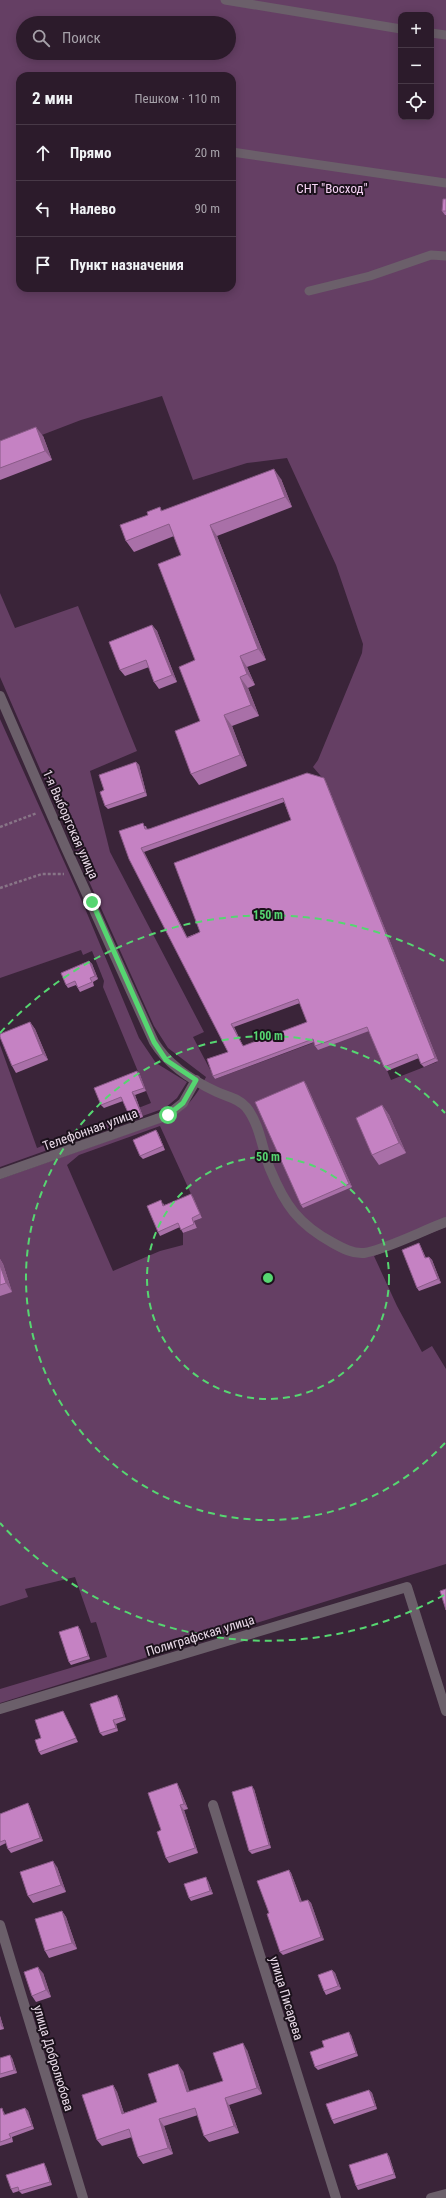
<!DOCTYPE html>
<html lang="ru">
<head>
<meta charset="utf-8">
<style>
	:root { --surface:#2c1b2b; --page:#382837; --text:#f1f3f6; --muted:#a6a1a9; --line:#483947 }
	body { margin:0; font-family:"Roboto Condensed",sans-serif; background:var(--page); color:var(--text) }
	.controls { position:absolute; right:12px; top:12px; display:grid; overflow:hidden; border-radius:8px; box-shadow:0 2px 10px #0003 }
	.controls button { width:36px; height:36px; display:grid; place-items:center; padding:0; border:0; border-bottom:1px solid var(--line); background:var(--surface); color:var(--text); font:20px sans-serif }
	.stop { position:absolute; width:12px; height:12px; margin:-9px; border:3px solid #56d671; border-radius:50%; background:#fff }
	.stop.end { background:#56d671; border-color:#fff; box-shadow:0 1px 4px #0008 }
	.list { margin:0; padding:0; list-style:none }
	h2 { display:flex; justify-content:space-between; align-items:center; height:52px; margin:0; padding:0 16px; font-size:17px }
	h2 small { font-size:13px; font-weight:400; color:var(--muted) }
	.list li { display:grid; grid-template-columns:26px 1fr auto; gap:12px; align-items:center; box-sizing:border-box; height:56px; padding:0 16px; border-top:1px solid var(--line) }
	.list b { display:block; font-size:15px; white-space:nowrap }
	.list em { font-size:13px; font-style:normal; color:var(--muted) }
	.icon { flex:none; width:22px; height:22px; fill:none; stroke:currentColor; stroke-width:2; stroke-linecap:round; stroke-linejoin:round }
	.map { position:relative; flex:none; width:446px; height:2198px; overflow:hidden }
	.search { position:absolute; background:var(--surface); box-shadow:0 2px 10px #0003; left:16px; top:16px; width:220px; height:44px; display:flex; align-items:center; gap:10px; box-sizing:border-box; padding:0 14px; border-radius:22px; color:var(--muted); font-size:15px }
	.panel { position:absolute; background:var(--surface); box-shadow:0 2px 10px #0003; left:16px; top:72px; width:220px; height:220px; border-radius:12px }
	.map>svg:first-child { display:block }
</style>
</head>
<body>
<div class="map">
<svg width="446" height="2198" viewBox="0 0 446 2198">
	<rect width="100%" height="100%" fill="#3a2439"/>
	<path fill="#653f64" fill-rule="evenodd" d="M0 0H446V1227L374 1256 397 1306 422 1352 432 1346 446 1369V1564L0 1703V1689L107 1657 96 1622 91 1623 75 1577 25 1589 28 1597 0 1606V1179L167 1120C187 1109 196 1096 206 1077L168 1048 154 1026 83 868 0 677V593L15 628 78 606 137 751 90 771 110 852 204 1032 193 1037 215 1079 310 1044 315 1042 318 1049 370 1030 391 1080 437 1062 326 782 313 767 318 760 362 653 363 644 336 565 287 458 247 463 193 480 162 396 81 420 0 451ZM401 15H431V117H401ZM23 23H229V53H23ZM20 76H232V288H20ZM160 1126 202 1218 194 1221 197 1228 183 1233V1245L160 1251 113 1271 67 1165 79 1155Z
		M0 719 84 906 139 1038 156 1063 187 1082 177 1098 165 1108 0 1167V1045L37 1148 151 1103 103 987 104 981 92 951 83 955 81 950 0 978Z"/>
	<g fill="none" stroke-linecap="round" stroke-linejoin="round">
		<path stroke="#887587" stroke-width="2.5" stroke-dasharray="3 2" stroke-linecap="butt" d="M0 827 37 813
			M0 888 42 874H64"/>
		<path stroke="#6b5f6a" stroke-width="9" d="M225 0 401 29
			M431 33 446 35
			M232 152 446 183
			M309 291 370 276 431 255 446 256"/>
		<path stroke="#6b5f6a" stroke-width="10" d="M0 696 65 846 154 1042C168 1065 193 1081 217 1092 228 1097 238 1098 246 1107 260 1124 262 1149 270 1169 285 1205 298 1224 333 1243 342 1248 353 1254 364 1253 385 1250 424 1230 446 1222
			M0 1174 168 1115 183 1103 196 1080
			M0 1709 407 1587 446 1711
			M213 1805 336 2198
			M0 1925 83 2198
			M431 2198 446 2194"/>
	</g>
	<path fill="#a970a8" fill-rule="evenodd" d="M446 199V215H445L442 211Z
		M43 436 52 460 0 480V441Z
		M281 479 292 507 217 536 266 660 247 667 255 685 248 688 259 716 232 726 247 766 199 785 191 774 200 721 195 660 181 555 174 536 134 552 126 541 148 515 160 507 162 511Z
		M152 625 157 631 177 682 159 689 154 682 149 667 125 676 120 670Z
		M136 762 139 765 147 796 108 809 105 806 104 790Z
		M326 782 438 1061 424 1067 421 1064 419 1058 387 1071 384 1067 369 1031 318 1050 315 1046 314 1042 215 1079 213 1076 228 1052 119 831 146 826 147 829H149ZM284 802 291 820 200 932 187 937 144 852ZM300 1003 307 1022 243 1046 234 1027Z
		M89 961 92 964 98 979 93 982 94 986 80 992 76 985 68 988 66 985Z
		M30 1022 35 1029 48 1060 16 1073 12 1066Z
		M140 1075 146 1091 135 1095 143 1117 132 1121 130 1117 123 1101 104 1108 101 1105Z
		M306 1084 352 1187 303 1208 301 1205Z
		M382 1105 389 1115 406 1153 379 1165 372 1155Z
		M156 1130 158 1133 165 1150 143 1159 140 1156Z
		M193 1197 202 1218 194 1221 197 1228 183 1233 180 1227 160 1236 158 1232 163 1203 164 1205Z
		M419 1243 421 1247 426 1258 429 1257 432 1260 441 1283 419 1291 417 1288Z
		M0 1259 3 1264 12 1292 0 1296Z
		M80 1629 90 1659 71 1665 69 1662Z
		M119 1698 126 1720 116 1724 118 1731 103 1736 100 1733Z
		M63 1711 65 1715 78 1742 41 1755 39 1752 41 1738Z
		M180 1789 188 1809 184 1810 198 1853 169 1863 166 1858 161 1830Z
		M254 1789 271 1848 252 1854 249 1851Z
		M28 1803 30 1807 43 1841 11 1853 8 1849 6 1843 0 1846V1814Z
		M57 1867 66 1892 33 1903 28 1896Z
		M289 1870 291 1873 302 1902 308 1900 311 1903 324 1940 283 1955 280 1952 269 1913Z
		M208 1881 213 1894 191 1901 189 1898Z
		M62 1911 66 1917 77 1949 49 1958 45 1951Z
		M332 1970 335 1973 341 1989 326 1995 324 1991Z
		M43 1973 51 1997 36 2002 32 1996Z
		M0 2016 4 2029 0 2030Z
		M351 2035 358 2056 318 2070 315 2067 324 2047Z
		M247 2050 262 2094 229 2105 239 2133 209 2142 204 2136 198 2115 164 2126 173 2154 143 2164 138 2157 132 2137 102 2146 97 2140 113 2085 117 2092 124 2113 157 2102 183 2071 189 2092 223 2081Z
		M0 2058H12L17 2073 0 2078Z
		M369 2090 372 2093 377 2109 334 2124 332 2120Z
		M25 2108 28 2111 34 2129 12 2137 13 2142 0 2146V2109L4 2112 5 2115Z
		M389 2156 396 2178 358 2190 356 2186Z
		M46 2167 52 2185 22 2194 19 2191 13 2193 11 2189Z"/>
	<path fill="#8a5b88" d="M36 427 43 436 52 460 45 451Z
		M274 469 281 479 292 507 285 497Z
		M210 525 217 536 266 660 258 649Z
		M152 625 157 631 177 682 172 675Z
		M240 656 247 667 255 685 247 674Z
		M240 677 248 688 259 716 251 705Z
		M224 715 232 726 247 766 240 755Z
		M136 762 139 765 147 796 145 792Z
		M324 778 326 782 438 1061 435 1058Z
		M141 848 144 852 189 941 187 938Z
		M89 961 92 964 98 979 95 976Z
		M30 1022 35 1029 48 1060 43 1054Z
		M231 1024 234 1027 245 1050 243 1046Z
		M137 1071 140 1075 146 1091 144 1088Z
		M304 1081 306 1084 352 1187 349 1184Z
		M132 1092 135 1095 143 1117 141 1113Z
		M382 1105 389 1115 406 1153 399 1143Z
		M156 1130 158 1133 165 1150 163 1146Z
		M191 1194 193 1197 202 1218 200 1214Z
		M429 1257 432 1260 441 1283 438 1279Z
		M0 1259 3 1264 12 1292 6 1283 0 1265Z
		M78 1626 80 1629 90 1659 88 1656Z
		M117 1695 119 1698 126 1720 124 1717Z
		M113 1720 116 1724 118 1731 116 1728Z
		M177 1783 180 1789 188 1809 184 1804Z
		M252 1786 254 1789 271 1848 269 1845Z
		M28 1803 30 1807 43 1841 40 1838Z
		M180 1805 184 1810 198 1853 195 1848Z
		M53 1861 57 1867 66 1892 61 1885Z
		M289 1870 291 1873 303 1906 300 1902Z
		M206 1877 208 1881 213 1894 210 1891Z
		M308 1900 311 1903 324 1940 321 1937Z
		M62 1911 66 1917 77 1949 72 1943Z
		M38 1967 43 1973 51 1997 46 1990Z
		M332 1970 335 1973 341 1989 338 1986Z
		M0 2016 4 2029 1 2026 0 2021Z
		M349 2032 351 2035 358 2056 356 2053Z
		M243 2043 247 2050 262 2094 257 2088Z
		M10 2055 12 2058 17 2073 14 2070Z
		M178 2064 183 2071 192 2099 187 2092Z
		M113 2085 117 2092 126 2120 122 2114Z
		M369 2090 372 2093 377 2109 375 2106Z
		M225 2098 229 2105 239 2133 234 2126Z
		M25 2108 28 2111 34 2129 32 2126Z
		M159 2119 164 2126 173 2154 168 2148Z
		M387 2153 389 2156 396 2178 394 2174Z
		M44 2163 46 2167 52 2185 50 2182Z"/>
	<path fill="#c582c3" stroke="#8a5b88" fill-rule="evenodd" d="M443 199H446V211H442Z
		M36 427 45 451 0 468V441Z
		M274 469 285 497 210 525 258 649 240 656 247 674 240 677 251 705 224 715 240 755 191 774 175 731 200 721 179 667 195 660 158 564 181 555 169 524 126 541 120 525 148 515 147 512 160 507 161 511Z
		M152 625 172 675 154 682 146 660 120 670 109 642Z
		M136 762 145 792 105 806 100 792 104 790 99 775Z
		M307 773 324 778 435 1058 421 1064 417 1054 384 1067 367 1027 315 1046 313 1039 213 1076 207 1059 228 1052 129 859 119 831 143 823 145 829H149ZM283 798 291 820 174 863 200 932 187 938 141 848ZM298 999 307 1022 243 1046 231 1024Z
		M89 961 95 976 90 978 92 982 78 988 75 981 66 985 61 973Z
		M30 1022 43 1054 12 1066 0 1037V1034Z
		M137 1071 144 1088 132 1092 141 1113 130 1117 121 1097 101 1105 94 1088Z
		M304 1081 349 1184 301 1205 255 1102Z
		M382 1105 399 1143 372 1155 356 1118Z
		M156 1130 163 1146 140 1156 133 1140Z
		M191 1194 200 1214 192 1218 194 1224 181 1230 178 1223 158 1232 147 1206 161 1200 163 1206Z
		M419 1243 425 1258 429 1257 438 1279 417 1288 402 1250Z
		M0 1265 6 1283 0 1285Z
		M446 1589V1610L440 1591Z
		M78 1626 88 1656 69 1662 59 1632Z
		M117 1695 124 1717 113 1720 116 1728 100 1733 90 1704Z
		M63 1711 76 1738 39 1752 35 1740 41 1738 35 1720Z
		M177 1783 184 1804 180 1805 195 1848 166 1858 157 1832 161 1830 148 1793Z
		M252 1786 269 1845 249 1851 232 1792Z
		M28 1803 40 1838 8 1849 5 1840 0 1842V1814Z
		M53 1861 61 1885 28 1896 20 1872Z
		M289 1870 300 1902 308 1900 321 1937 280 1952 267 1914 269 1913 257 1881Z
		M206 1877 210 1891 189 1898 184 1884Z
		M62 1911 72 1943 45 1951 35 1919Z
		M38 1967 46 1990 32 1996 24 1972Z
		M332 1970 338 1986 324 1991 318 1975Z
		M349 2032 356 2053 315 2067 310 2052 324 2047 322 2041Z
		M243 2043 257 2088 225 2098 234 2126 204 2136 195 2108 159 2119 168 2148 138 2157 129 2129 97 2140 82 2095 113 2085 122 2114 157 2102 148 2074 178 2064 187 2092 223 2081 213 2053Z
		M10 2055 14 2070 0 2074V2058Z
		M369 2090 375 2106 332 2120 326 2104Z
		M2 2108 4 2115 25 2108 32 2126 9 2134 11 2138 0 2142V2109Z
		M387 2153 394 2174 356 2186 349 2165Z
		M44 2163 50 2182 19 2191 18 2187 11 2189 6 2175Z"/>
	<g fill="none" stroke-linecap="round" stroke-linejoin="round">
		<path stroke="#56d671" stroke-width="5" d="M92 902 154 1042 166 1060 196 1080 183 1103 168 1115"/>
	</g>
	<g fill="none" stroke="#56d671" stroke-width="2" stroke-dasharray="7 5">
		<circle cx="268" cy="1278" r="121"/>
		<path d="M445 1443A242 242 0 1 1 445 1113"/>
		<path d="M444 1595A363 363 0 0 1 0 1523M0 1033A363 363 0 0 1 444 961"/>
	</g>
	<g text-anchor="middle" stroke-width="4" stroke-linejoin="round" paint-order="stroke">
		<g font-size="13" fill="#f7d3f5" stroke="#1b111b">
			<text x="332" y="193">СНТ "Восход"</text>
		</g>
		<g font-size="13" fill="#e8d9e7" stroke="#1b111b">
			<text transform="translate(71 824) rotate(66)" y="5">1-я Выборгская улица</text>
			<text transform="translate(90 1129) rotate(-20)" y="5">Телефонная улица</text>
			<text transform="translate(200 1635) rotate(-17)" y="5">Полиграфская улица</text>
			<text transform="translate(287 1998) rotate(73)" y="5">улица Писарева</text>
			<text transform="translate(54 2058) rotate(73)" y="5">улица Добролюбова</text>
		</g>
	</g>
	<circle cx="268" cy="1278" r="6" fill="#56d671" stroke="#1b111b" stroke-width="2"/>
	<g font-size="12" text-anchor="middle" font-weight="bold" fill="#56d671" stroke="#1b111b" stroke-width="4" stroke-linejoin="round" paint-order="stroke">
		<text x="268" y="919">150 m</text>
		<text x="268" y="1040">100 m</text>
		<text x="268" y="1161">50 m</text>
	</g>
</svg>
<div class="controls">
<button>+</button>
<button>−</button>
<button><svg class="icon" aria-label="locate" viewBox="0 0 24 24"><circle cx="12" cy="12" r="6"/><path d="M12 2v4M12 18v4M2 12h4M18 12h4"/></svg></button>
</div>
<div class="stop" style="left:168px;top:1115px"></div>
<div class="stop end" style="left:92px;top:902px"></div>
<div class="search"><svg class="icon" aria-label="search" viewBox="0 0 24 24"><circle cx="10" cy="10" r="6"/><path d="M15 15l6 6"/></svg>Поиск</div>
<section class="panel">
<h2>2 мин<small>Пешком · 110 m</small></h2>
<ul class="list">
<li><svg class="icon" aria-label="ahead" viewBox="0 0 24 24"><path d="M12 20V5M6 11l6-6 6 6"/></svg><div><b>Прямо</b></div><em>20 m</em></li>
<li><svg class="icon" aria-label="left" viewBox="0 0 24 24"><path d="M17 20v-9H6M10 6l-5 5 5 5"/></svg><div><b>Налево</b></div><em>90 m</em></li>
<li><svg class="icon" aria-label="arrive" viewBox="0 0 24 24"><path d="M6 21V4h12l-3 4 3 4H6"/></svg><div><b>Пункт назначения</b></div></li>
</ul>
</section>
</div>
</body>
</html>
